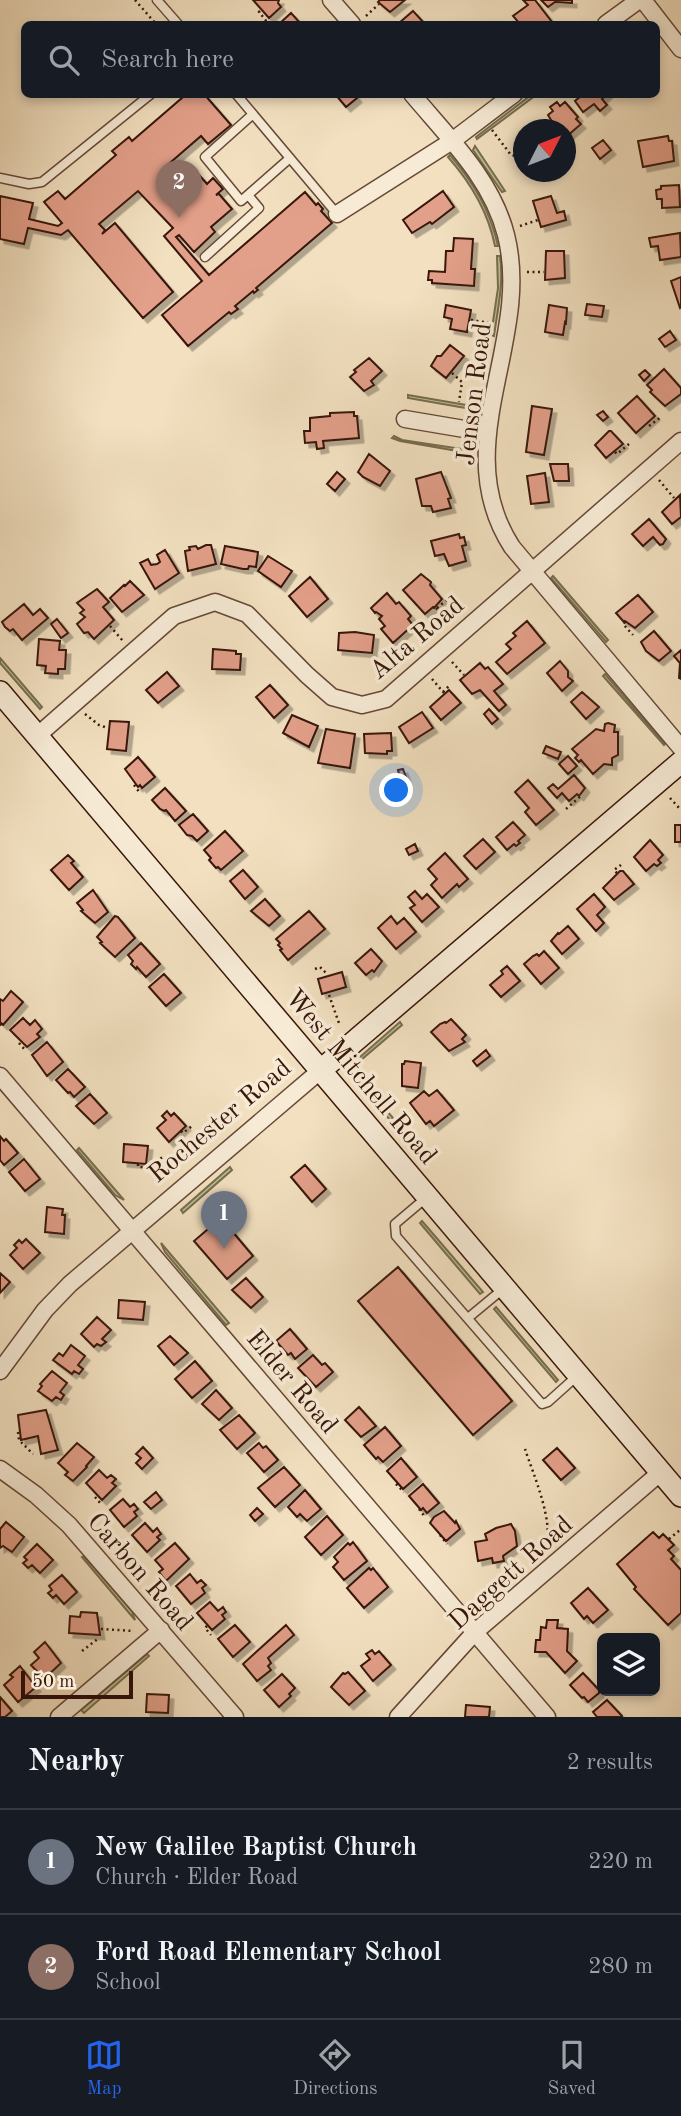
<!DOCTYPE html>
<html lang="en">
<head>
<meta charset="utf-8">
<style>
	:root { --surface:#171b24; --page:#20242c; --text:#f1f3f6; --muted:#9ea1a6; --line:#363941; --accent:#2563eb }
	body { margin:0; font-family:"Old Standard TT",serif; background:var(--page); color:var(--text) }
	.controls { position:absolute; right:21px; bottom:21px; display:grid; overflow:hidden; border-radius:10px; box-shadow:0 4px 10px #0003 }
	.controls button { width:63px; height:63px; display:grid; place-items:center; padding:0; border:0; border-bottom:2px solid var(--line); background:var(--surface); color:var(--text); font:35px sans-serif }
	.compass { position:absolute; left:513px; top:119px; width:63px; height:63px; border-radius:50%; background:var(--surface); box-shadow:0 4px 10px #0003; rotate:48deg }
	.scale { position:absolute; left:21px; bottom:18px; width:112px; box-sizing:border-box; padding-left:7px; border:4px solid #381609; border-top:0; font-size:19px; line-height:24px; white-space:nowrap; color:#381609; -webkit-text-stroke:5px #f7ebd6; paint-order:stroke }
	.you { position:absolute; left:397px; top:791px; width:24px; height:24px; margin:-18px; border:5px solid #fff; border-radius:50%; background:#1a73e8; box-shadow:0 0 0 10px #1a73e833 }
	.badge { display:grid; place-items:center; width:46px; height:46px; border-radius:50%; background:var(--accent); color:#fff; font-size:23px; font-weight:700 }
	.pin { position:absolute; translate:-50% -58px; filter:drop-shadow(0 2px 4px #0008) }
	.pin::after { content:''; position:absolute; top:37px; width:24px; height:21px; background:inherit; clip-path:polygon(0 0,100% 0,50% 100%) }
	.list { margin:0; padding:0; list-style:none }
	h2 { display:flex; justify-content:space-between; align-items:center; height:91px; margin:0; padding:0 28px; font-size:30px }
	h2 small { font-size:23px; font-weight:400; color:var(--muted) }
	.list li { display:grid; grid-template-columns:46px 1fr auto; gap:21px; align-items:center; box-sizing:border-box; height:105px; padding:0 28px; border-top:2px solid var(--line) }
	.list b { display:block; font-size:26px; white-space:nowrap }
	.list p { margin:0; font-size:23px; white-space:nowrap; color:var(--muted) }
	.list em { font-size:23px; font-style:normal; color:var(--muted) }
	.icon { flex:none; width:38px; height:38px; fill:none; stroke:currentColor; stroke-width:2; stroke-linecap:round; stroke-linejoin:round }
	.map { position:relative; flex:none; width:681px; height:1717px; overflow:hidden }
	.search { position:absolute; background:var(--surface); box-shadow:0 4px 10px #0003; left:21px; right:21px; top:21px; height:77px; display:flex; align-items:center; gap:18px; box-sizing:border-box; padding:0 24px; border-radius:10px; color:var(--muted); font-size:26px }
	.sheet { height:301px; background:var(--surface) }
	nav { display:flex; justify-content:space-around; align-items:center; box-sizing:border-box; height:98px; border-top:2px solid var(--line); background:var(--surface); font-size:19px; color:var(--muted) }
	nav a { display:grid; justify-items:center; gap:4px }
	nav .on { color:var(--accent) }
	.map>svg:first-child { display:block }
</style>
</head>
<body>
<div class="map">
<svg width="681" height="1717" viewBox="0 0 681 1717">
	<defs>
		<filter id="shadow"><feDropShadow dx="4.5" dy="4.5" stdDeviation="0" flood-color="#0004"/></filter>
	</defs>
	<rect width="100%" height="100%" fill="#f2e0c0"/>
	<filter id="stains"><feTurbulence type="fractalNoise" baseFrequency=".00286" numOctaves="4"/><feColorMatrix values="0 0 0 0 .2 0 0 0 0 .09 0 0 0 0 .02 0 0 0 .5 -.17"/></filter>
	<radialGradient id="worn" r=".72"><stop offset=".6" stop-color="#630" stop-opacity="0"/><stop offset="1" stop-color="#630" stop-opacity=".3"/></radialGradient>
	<path fill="#b8c394" stroke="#786c4e" stroke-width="2" d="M531 95H536L477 139 476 137Z
		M475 146 505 191 502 192 473 150Z
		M450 155C474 183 490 210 498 246H495C488 211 471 183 448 157Z
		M497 256H500C504 282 498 307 494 336L491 335 498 288Z
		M408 395 478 407 471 409 408 398Z
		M394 436 402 440 469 450V453L400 441 392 438Z
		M553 576 608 640 606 642 551 578Z
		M0 658 42 707 40 709 0 663Z
		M605 674 665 744 664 745 603 676Z
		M400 1022 402 1025 355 1065 352 1064Z
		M354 1072 393 1118 390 1120 353 1076Z
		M79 1148 124 1200 115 1195 77 1150Z
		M230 1167 232 1170 183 1213 181 1210Z
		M422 1221 483 1292 480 1294 420 1223Z
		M161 1243 229 1323 226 1325 165 1252Z
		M496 1307 558 1380 556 1382 494 1309Z
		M84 1556 132 1611 135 1620 82 1557Z
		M147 1654 149 1656 84 1713 81 1710Z"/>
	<path fill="#e29f89" stroke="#381609" stroke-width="2" filter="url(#shadow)" d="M253 0H279L278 3 281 7 269 18Z
		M380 0H405L390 12 378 2Z
		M523 0H535L552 22 549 24H520L513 16 528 5Z
		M541 0H572V3L555 2 548 7Z
		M413 11 425 24H401L399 23Z
		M291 13 301 24H279Z
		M181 94H204L231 125 208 144 201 136 164 168 175 180 173 182 181 192 200 176 207 184 213 178 223 189 216 195 219 194 232 209 211 227 215 232 194 252 179 235 176 237 209 275 305 192 316 205 318 203 323 209 321 211 332 223 256 288 258 290 254 293 253 291 235 306 238 309 231 314 229 312 188 346 162 315 202 281 164 236 173 228 138 191 99 224 105 230 102 234 115 223 173 292 143 318 68 230 61 235 28 228 24 244 0 239V196L33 203 29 219 58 226 62 223 44 202 58 191 65 199 116 155 112 151 129 137 132 141 183 97Z
		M335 94H354L357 98 346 107Z
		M580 94H607L602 99 607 105 600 111 594 104 583 112 575 101 581 96Z
		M557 102 560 106 565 102 578 117 576 119 581 124 566 137V130H557L548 115 553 111 550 107Z
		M520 135 524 136V163L517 162Z
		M668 136 669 141H672L674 161 643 167 638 141Z
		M603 140 611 150 600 159 592 148Z
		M679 185 680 207 662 208V199H657L656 190 661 189V186Z
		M443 191 454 207 432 224 430 222 412 233 403 220Z
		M551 196 557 213 564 211 566 220 541 227 533 201Z
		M680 233 681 257 660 260 658 246 651 247 649 238Z
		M454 238 473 239 471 269H475L474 286 432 283V280H428L429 271 445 272 446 251H453Z
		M546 251H564L565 278 545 280Z
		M681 277V307L680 308 671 281Z
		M587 304 604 306 602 317 585 315Z
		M446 305 471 310 467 332 450 329 452 319 444 317Z
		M549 305 567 308 566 323 565 322 563 335 545 332Z
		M670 331 676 340 665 347 659 339Z
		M450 345 464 356 446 378 431 366 437 356H441Z
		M369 358 382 371 371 381 374 385 364 391 350 377 356 372 354 370Z
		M664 369 681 388V394L665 406 650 392 652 390 647 385Z
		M645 370 650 375 644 381 639 375Z
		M637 396 655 416 636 433 618 413Z
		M532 406 552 409 544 455 526 452Z
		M603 411 608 417 603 421 597 415Z
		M354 412V416H357L359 438 323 441 324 448 317 449 316 442 305 443 304 431H310V418L330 416V413Z
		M609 431H611L623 444 606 458 595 445Z
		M369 454 390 471 380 486 363 477 358 472Z
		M550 464H568L569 481H554Z
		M337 472 345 479 335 491 327 484Z
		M441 472 451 498 448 499 451 508 433 512 431 506H422L416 479Z
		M545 473 549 502 531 504 527 476Z
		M680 495 681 517 672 524 662 512Z
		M649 519 666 539 663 544 660 545 653 537 643 546 632 534Z
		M459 534 460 538 464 537 466 545 462 546 466 561 449 566 444 554 435 556 431 541Z
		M206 545H211L216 564 188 571 185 551 190 550 189 547 196 546 198 549Z
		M225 546 258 552 256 567 249 566 248 569H243L221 564Z
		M165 550 179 573 155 589 140 563 148 559 151 565 157 564 160 562 157 555Z
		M268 556 292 571 281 587 258 571Z
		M421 574 431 582 430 585 442 599 434 608 433 607 425 614 403 590Z
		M310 577 328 599 307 617 289 596Z
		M130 581 144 595 122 612 110 598 124 585 125 586Z
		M97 589 109 602 103 607 114 620 94 639 88 632 84 633 77 624 85 617 80 613 84 610 77 603Z
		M387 593 396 604 399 602 411 616 408 619 413 625 393 643 381 629 385 626 379 619 382 616 376 612 375 613 371 608Z
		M638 595 653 612 635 628 625 621 624 622 616 613Z
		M24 604 33 615 40 609 48 618 22 640 13 629 10 631 5 627 2 622Z
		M57 619 68 633 61 638 51 624Z
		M527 621 545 643 507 674 496 662 511 649 506 644 516 636 513 633Z
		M654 631 671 651 659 661 646 651 641 642Z
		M355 632 374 635 372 653 338 650 339 633Z
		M39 639 60 641 59 650H66L65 669H58V674L45 673 46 666 37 665Z
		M213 649 236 651V654H241L240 670 212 669Z
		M681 650V679L679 678 680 663 674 656Z
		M560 661 568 671V677L573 681 562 691 547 673Z
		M480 663 485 669 488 667 503 684 494 691 506 705 499 711 480 690 472 694 460 680Z
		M167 672 179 686 158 703 146 690Z
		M270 685 288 705 274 718 256 697Z
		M449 690 461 703 441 720 430 707Z
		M582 692 599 707 586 719 571 702Z
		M489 709 498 719 492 724 484 714Z
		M422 712 433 728 409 743 399 727Z
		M292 715 318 726 309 747 283 733Z
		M110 721 129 722 126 751 107 749Z
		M608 723 615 725 614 732H618V755L612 758V765L604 764 593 774 581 760 579 762 575 758 578 755 572 749 596 729 604 731 605 724Z
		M326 729 355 734 350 768 318 763Z
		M391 733 392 751H387V754L365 753 364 734Z
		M546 746 561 752 558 759 543 753Z
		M568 756 577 766 568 774 559 764Z
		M138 757 155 777 142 788 140 785 138 787 125 769Z
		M403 769 406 777 400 778 398 770Z
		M574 775 585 788 579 796 577 794 569 801 562 793 557 798 548 788 553 784 558 789Z
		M528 780 554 810 536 825 525 812 529 808 515 792Z
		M165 788 186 811 175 821 166 810 164 811 160 809 152 800Z
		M193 814 208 831 197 841 192 836 187 835 179 825Z
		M513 822 525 835 518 841 520 843 516 846 514 844 507 850 496 837Z
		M675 825H681V842H675Z
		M225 831 243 851 221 870 218 867 216 868 209 860 211 858 204 850Z
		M483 839 495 852 476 869 464 856Z
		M650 840 663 855 658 860 661 863 657 866 654 864 646 871 634 857Z
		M415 844 418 851 409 855 406 849Z
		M445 853 468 879 459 887 457 884 442 898 431 885 437 879 428 869Z
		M68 855 74 861 71 863 83 877 69 890 51 870Z
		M243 870 258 887 245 899 230 881Z
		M620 871H623L634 884 614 900 603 888Z
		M93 890 108 912 95 923 81 911 83 910 77 903Z
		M415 891 422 899 427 894 439 907 422 922 410 908 415 905 408 897Z
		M594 894 605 907 597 915 604 923 596 931 577 909Z
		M265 899 280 916 269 926 251 911Z
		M309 911 325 929 288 960 280 950 282 949 278 945 280 943 276 939Z
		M115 916 118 917 135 938 115 957 100 943 102 942 97 937Z
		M391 916 397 924 404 918 416 932 396 949 378 928Z
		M568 926 579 939 562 954 551 941 558 933 559 934Z
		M141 943 160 964 146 977 137 967 136 969 131 964 133 961 128 955Z
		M371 949 382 961 374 972 372 970 366 975 355 963Z
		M544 951 559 968 541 984 524 964 533 956 537 954 539 956Z
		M507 966 520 981 501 997 490 985 503 974 501 971Z
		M342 972 346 987 322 994 318 979Z
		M164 974 181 993 166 1006 149 987Z
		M11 991 23 1002 3 1025 0 1022V999L3 1001Z
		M23 1018 30 1025 35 1020 42 1029 37 1034 40 1037 27 1047 10 1030Z
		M451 1019 466 1035 462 1039 465 1042 449 1051 431 1032 440 1024 445 1022 446 1023Z
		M47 1042 63 1062 47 1076 32 1055Z
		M486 1050 490 1056 477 1066 473 1061Z
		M405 1061 421 1063 418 1088 402 1086V1064H404Z
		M68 1069 85 1087 74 1097 70 1092 68 1093 56 1080Z
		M437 1090 454 1110 434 1126 430 1121 426 1124 410 1103 424 1091 429 1096Z
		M90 1094 107 1113 94 1124 76 1106Z
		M167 1111 171 1116 174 1113 186 1126 169 1142 157 1128 166 1120 162 1116Z
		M0 1136 4 1141 6 1139 18 1153 4 1165 0 1160Z
		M124 1144 148 1146 146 1164 123 1162Z
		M24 1159 40 1179 25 1191 9 1172Z
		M305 1165 326 1189 312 1202 291 1177Z
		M47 1207 63 1209 62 1215H65L64 1234 45 1232Z
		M221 1218 253 1256 227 1279 194 1241Z
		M26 1239 40 1253 23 1269 10 1255 17 1248 14 1245 19 1240 22 1243Z
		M398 1267 512 1401 473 1435 358 1301Z
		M0 1273 10 1282 0 1293Z
		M246 1278 263 1297 251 1308 232 1290Z
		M119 1300 145 1302 143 1320 118 1318Z
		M97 1317 111 1330 102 1339 106 1342 101 1346 97 1344 94 1347 81 1334Z
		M290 1329 307 1349 295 1359 291 1353 288 1355 276 1341Z
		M170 1336 188 1353 174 1365 158 1346Z
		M71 1345 85 1356 78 1365 83 1369 79 1374 74 1371 72 1374 53 1360 59 1353 63 1356Z
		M313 1355 322 1365 325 1363 333 1372 316 1387 298 1368Z
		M195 1361 212 1381 192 1398 175 1379Z
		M52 1371 67 1383 60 1392 64 1395 61 1400 56 1397 52 1401 38 1391 42 1386 40 1384Z
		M216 1390 232 1408 219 1420 202 1404Z
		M359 1407 376 1426 361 1437 345 1420Z
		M46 1410 58 1450 41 1454 38 1436 21 1440 18 1415Z
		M239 1415 255 1433 237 1449 220 1430Z
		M385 1427 401 1446 383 1462 378 1457 376 1459 364 1445Z
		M77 1443 94 1457 86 1466 87 1467 73 1481 65 1475 68 1472 58 1463Z
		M259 1443 263 1448 266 1446 278 1460 264 1472 247 1453Z
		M143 1447 153 1458 142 1469 136 1463 141 1458 136 1454Z
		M557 1448 575 1468 561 1480 543 1460Z
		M401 1458 417 1477 403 1489 387 1471Z
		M284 1467 300 1485 275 1507 258 1488Z
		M99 1470 107 1478 111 1475 116 1479 112 1483 116 1486 102 1500 86 1483Z
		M423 1484 439 1503 427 1513 423 1508 421 1510 409 1496Z
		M305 1490 321 1509 307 1521 300 1514 297 1517 288 1507Z
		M156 1492 162 1500 151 1509 144 1502Z
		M123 1499 130 1507 134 1504 138 1509 134 1512 137 1516 124 1527 110 1510Z
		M257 1508 263 1514 255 1521 250 1515Z
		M444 1511 455 1523 456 1521 460 1529 446 1541 430 1523 434 1517Z
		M327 1516 343 1535 321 1555 305 1537Z
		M6 1522 24 1537 12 1552 3 1546 0 1548V1529Z
		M145 1523 153 1532 157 1528 161 1534 157 1537 160 1540 147 1552 132 1535Z
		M511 1524 515 1531 517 1546 503 1556 504 1561 493 1563 492 1558 478 1561 475 1542 487 1540 485 1534 496 1528Z
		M653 1532 659 1538 663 1534 674 1545 668 1550 674 1556 671 1559 681 1570V1613L668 1625 634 1589 636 1587 617 1564Z
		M353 1542 367 1561 344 1580 333 1567 338 1562 334 1557 348 1543 350 1545Z
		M175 1543 189 1559 166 1581 159 1572 163 1569 155 1560Z
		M37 1544 53 1560 40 1573 32 1565 28 1568 23 1563 27 1560 24 1557Z
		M369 1568 371 1570 373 1568 388 1587 364 1608 347 1588Z
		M190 1574 197 1583 201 1580 206 1585 202 1588 205 1593 191 1604 176 1586Z
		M62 1575 77 1592 64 1604 56 1595 53 1598 48 1593 52 1590 49 1586Z
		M588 1588 608 1610 593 1623 587 1616 584 1619 571 1603Z
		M210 1602 218 1611 223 1607 226 1612 222 1615 225 1619 212 1630 197 1613Z
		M81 1612 97 1613 100 1635 69 1633 70 1616 80 1617Z
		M547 1620H558L557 1628 568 1629 567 1651 577 1661 565 1673 546 1652H535L536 1640H540L541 1627 546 1628Z
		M235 1625 250 1642 233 1657 218 1639Z
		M286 1625 294 1635 268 1658 271 1663 268 1666 271 1670 257 1681 243 1664Z
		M45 1642 61 1663 44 1679 31 1665 39 1658 34 1652Z
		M372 1650 375 1654 379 1651 391 1665 373 1681 361 1666 370 1659 366 1654Z
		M20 1666 36 1687 18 1702 4 1685 13 1677 10 1675Z
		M348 1672 365 1691 349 1705 331 1687 343 1673 345 1674Z
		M583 1673 599 1690V1693L588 1702 584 1697 582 1698 570 1685Z
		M282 1674 295 1688 289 1694 291 1696 279 1707 264 1690Z
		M147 1694 169 1695 168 1713 146 1712Z
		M0 1697 12 1711 5 1717H0Z
		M607 1700 622 1716V1717H597L593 1712Z
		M466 1705 490 1707 489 1717H465Z"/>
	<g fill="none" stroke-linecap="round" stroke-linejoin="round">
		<g stroke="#664837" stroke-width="11">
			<path id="lane" d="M157 0 178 24
				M236 94 337 214
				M253 114 205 157 241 201 290 158
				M0 178 29 184 42 182 151 94
				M205 257 259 208 248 195
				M427 1197 395 1224 396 1236 542 1404 548 1402 577 1376
				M468 1318 503 1289"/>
		</g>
		<g stroke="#664837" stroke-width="19">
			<path id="street" d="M331 0 352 24
				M643 0 681 49
				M606 24 639 0
				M412 94C448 137 492 179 506 235 533 341 446 445 512 547L681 748
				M337 214 452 141 514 94
				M405 419 488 433
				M37 736 174 616 215 602 247 614 307 675 332 697 362 705 386 699 681 441
				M0 1076 547 1717
				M0 1371 45 1310 70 1284 321 1070
				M0 1469 36 1495 69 1525 235 1717
				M59 1717 161 1630
				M398 1717 475 1632 661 1472"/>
		</g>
		<g stroke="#381609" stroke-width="24">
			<path id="secondary" d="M0 692 681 1496
				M321 1070 681 762"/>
		</g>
		<path stroke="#381609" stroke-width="2.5" stroke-dasharray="2 3.5" stroke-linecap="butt" d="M135 0 156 24
			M260 11 259 12 268 23
			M366 16 379 4
			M492 130 511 155 516 156
			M520 226 538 220
			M527 272H544
			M471 320 491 323
			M452 373 462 382 459 402
			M649 426 661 417
			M615 452 617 454 629 444
			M659 480 674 498
			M436 608 448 622
			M437 608 448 599
			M625 622 623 624 633 635
			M110 626 123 641
			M400 642 410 654
			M452 662 464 675
			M432 679 444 693
			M443 692 450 685
			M85 714 99 725 108 728
			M134 785 140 793
			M670 798 681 810
			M566 809 582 795
			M617 873 614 870 621 865
			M315 969 320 967 326 973
			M329 995 340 1026
			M0 1024 3 1027
			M19 1043 26 1051
			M181 1131 183 1133 192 1126
			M138 1164V1167H145L163 1157
			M18 1432 19 1440 33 1454
			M525 1449C532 1471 557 1528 544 1548
			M396 1484 404 1492
			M95 1497 101 1504
			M419 1509 425 1517
			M440 1535 447 1544
			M669 1539 680 1530
			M207 1626 205 1628 211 1635
			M101 1629 134 1631
			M82 1651 99 1638"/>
		<use href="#lane" stroke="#f7ebd6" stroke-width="8"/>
		<use href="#street" stroke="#f7ebd6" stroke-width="16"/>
		<use href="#secondary" stroke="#f7ebd6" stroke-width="21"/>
	</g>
	<g text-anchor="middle" stroke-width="7" stroke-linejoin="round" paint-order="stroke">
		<g font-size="26" fill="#381609" stroke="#f7ebd6">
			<text transform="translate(473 394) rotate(-83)" y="9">Jenson Road</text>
			<text transform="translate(416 637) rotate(-40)" y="9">Alta Road</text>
			<text transform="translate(362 1076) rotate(50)" y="9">West Mitchell Road</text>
			<text transform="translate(219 1120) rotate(-40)" y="9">Rochester Road</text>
			<text transform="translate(293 1381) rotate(50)" y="9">Elder Road</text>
			<text transform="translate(141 1571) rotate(49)" y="9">Carbon Road</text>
			<text transform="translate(510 1572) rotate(-42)" y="9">Daggett Road</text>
		</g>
	</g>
	<rect width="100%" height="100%" filter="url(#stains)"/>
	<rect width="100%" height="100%" fill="url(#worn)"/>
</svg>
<div class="controls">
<button><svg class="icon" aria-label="layers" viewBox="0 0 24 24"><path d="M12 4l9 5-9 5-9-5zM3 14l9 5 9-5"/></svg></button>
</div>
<svg class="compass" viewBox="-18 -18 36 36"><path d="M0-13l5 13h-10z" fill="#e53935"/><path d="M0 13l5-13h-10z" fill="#9ea1a6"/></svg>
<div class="scale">50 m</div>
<div class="you"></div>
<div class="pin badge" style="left:224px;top:1249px;background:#6b7280">1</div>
<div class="pin badge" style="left:179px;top:218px;background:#8d6e63">2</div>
<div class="search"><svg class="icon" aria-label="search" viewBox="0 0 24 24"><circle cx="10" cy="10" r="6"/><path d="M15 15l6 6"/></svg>Search here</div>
</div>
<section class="sheet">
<h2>Nearby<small>2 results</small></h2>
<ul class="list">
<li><span class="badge" style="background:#6b7280">1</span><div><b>New Galilee Baptist Church</b><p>Church · Elder Road</p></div><em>220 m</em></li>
<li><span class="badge" style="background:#8d6e63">2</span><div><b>Ford Road Elementary School</b><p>School</p></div><em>280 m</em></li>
</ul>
</section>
<nav>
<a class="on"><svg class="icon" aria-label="map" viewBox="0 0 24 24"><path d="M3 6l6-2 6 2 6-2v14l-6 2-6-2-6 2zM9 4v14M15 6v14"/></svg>Map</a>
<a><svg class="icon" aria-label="directions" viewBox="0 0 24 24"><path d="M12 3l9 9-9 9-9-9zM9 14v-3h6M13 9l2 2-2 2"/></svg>Directions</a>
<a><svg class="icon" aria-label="saved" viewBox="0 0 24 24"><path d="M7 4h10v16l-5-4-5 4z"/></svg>Saved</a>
</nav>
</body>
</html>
